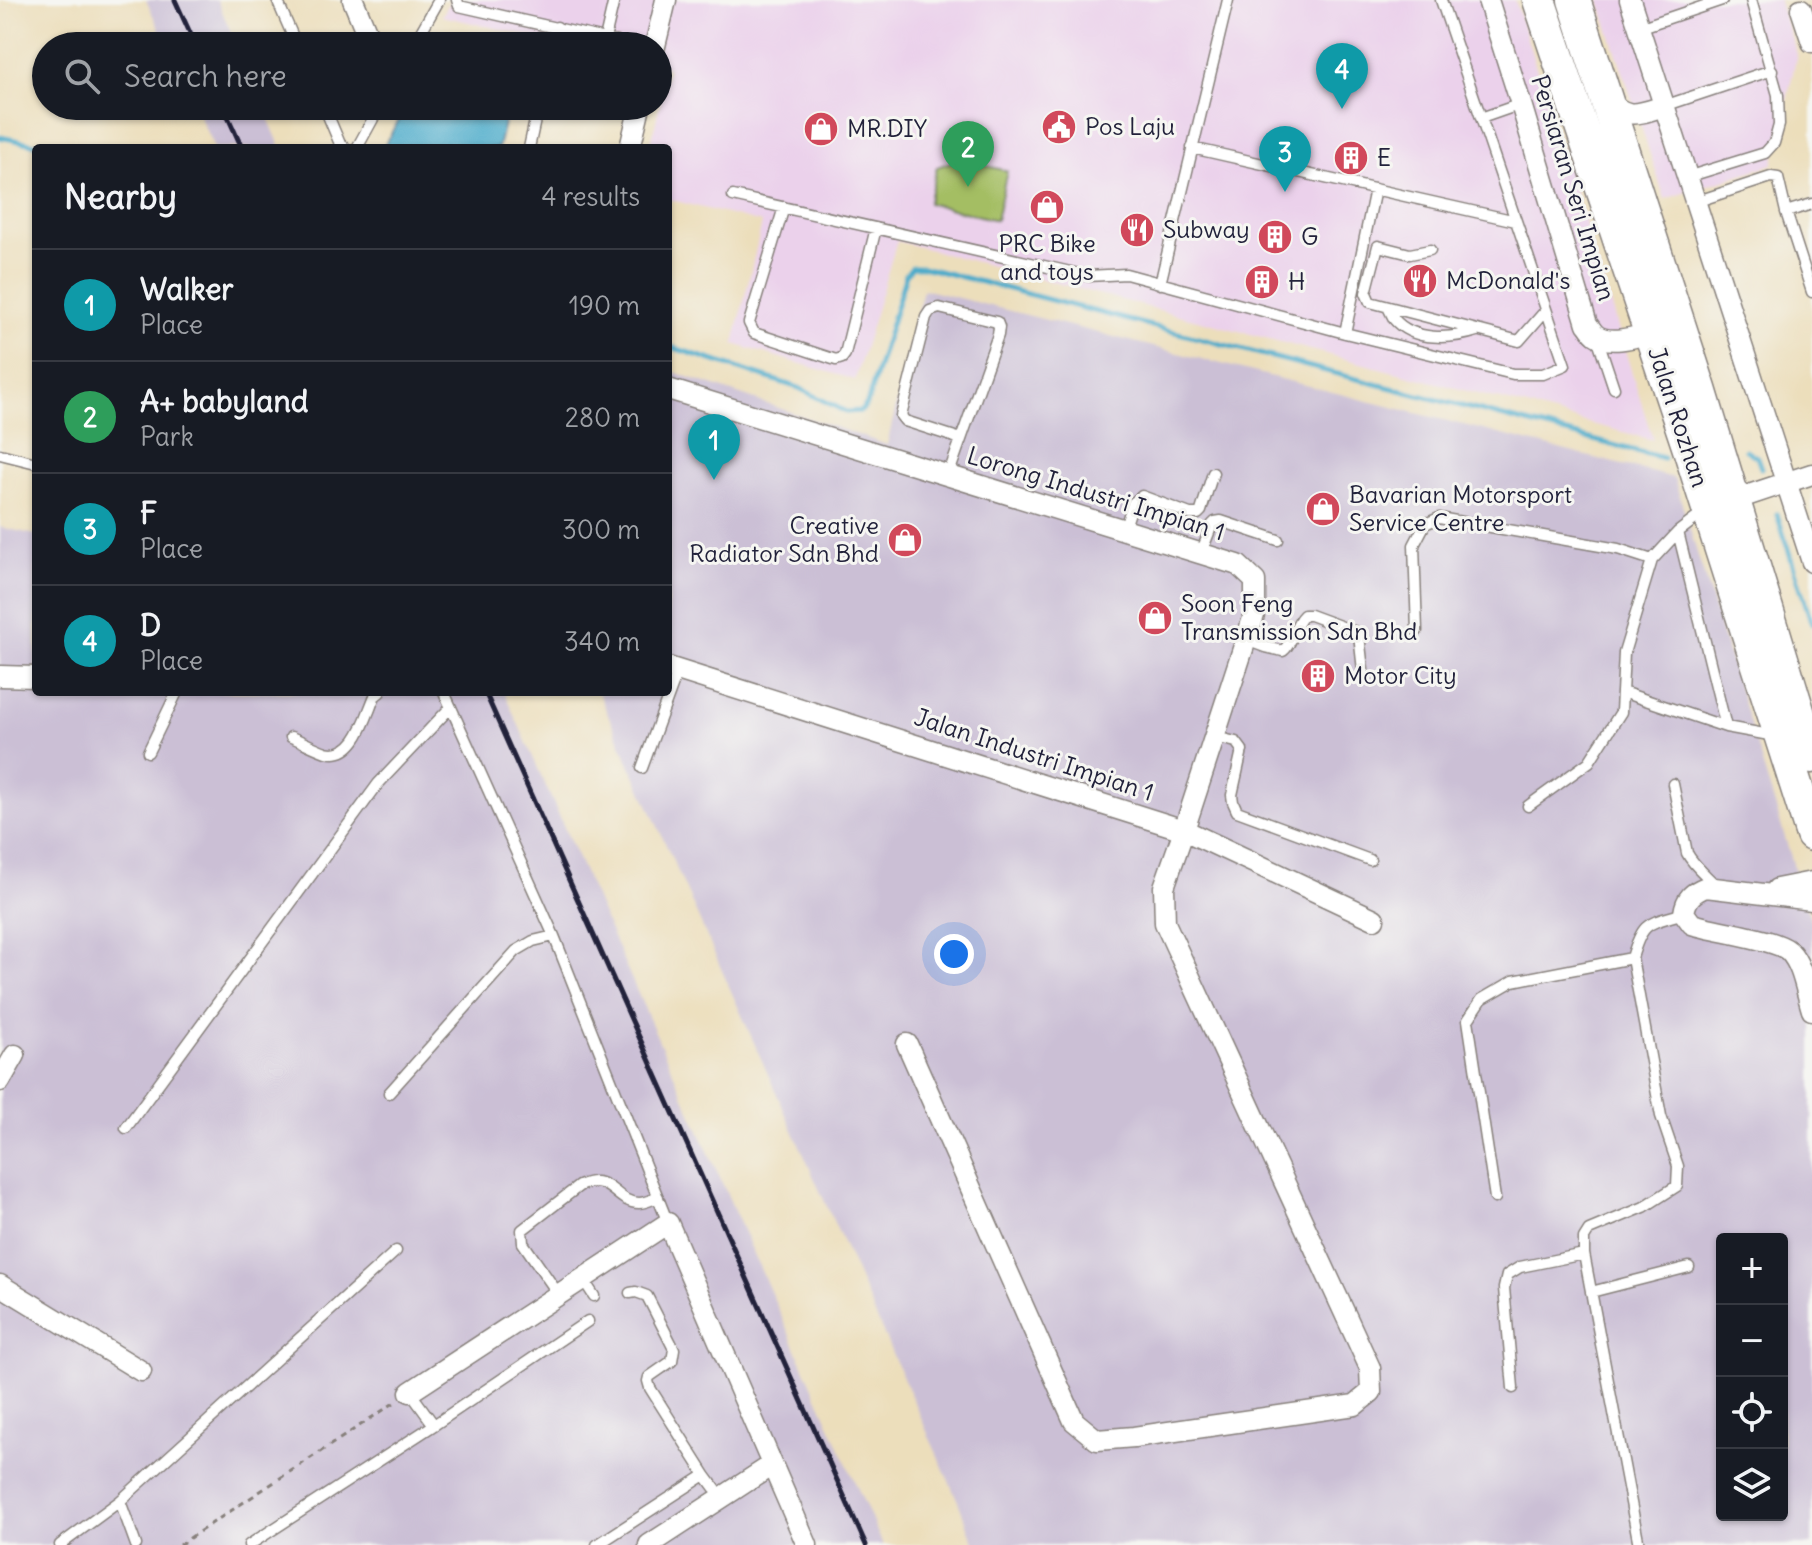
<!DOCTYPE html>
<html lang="en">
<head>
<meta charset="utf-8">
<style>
	:root { --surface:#171b24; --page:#20242c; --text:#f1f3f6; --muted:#9ea1a6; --line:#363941; --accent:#7c3aed }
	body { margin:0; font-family:Delius,sans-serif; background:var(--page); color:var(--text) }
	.controls { position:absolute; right:24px; bottom:24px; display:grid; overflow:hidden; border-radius:8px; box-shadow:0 2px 6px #0004 }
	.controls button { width:72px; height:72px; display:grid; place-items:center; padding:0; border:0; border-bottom:2px solid var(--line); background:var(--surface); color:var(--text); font:40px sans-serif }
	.you { position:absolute; left:954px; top:954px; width:28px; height:28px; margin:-20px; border:6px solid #fff; border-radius:50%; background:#1a73e8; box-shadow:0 0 0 12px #1a73e833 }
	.badge { display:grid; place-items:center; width:52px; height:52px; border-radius:50%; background:var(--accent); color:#fff; font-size:26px; font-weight:700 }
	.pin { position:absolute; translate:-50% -66px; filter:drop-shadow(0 2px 4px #0008) }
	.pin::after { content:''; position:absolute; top:42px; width:28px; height:24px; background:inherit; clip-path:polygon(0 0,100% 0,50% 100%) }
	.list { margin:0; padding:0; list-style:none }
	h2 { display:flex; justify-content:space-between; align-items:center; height:104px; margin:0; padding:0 32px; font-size:34px }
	h2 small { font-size:26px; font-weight:400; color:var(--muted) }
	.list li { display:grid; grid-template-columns:52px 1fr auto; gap:24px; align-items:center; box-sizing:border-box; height:112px; padding:0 32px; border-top:2px solid var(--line) }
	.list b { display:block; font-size:30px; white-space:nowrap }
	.list p { margin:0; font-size:26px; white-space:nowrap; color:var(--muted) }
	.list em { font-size:26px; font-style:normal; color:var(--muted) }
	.icon { flex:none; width:44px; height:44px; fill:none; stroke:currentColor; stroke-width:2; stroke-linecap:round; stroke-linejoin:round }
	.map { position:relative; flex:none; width:1812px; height:1545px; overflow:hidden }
	.search { position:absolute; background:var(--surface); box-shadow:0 2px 6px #0004; left:32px; top:32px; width:640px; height:88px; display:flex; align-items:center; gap:20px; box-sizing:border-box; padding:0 28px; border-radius:44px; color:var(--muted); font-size:30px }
	.panel { position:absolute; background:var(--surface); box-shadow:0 2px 6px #0004; left:32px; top:144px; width:640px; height:552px; border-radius:8px }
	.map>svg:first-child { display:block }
</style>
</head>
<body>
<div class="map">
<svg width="1812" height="1545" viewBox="0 0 1812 1545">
	<rect width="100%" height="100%" fill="#f6f6f2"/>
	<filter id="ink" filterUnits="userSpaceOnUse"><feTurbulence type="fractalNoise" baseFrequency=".0125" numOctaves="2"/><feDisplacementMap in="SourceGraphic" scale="16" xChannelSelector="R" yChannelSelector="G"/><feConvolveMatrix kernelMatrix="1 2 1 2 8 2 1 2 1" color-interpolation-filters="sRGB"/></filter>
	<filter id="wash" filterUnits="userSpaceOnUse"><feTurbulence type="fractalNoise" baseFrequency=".006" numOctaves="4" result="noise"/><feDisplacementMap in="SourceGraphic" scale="32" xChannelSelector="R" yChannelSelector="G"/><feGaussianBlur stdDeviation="1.8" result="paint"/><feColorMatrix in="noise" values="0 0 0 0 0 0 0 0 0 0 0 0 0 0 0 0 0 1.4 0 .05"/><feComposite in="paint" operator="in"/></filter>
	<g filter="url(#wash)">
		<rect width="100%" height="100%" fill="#ecdebb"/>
		<path fill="#ebd1eb" d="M451 0H1515L1653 440 897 241 855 380 734 344 762 223 668 199V148H650L668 68 658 65V46H574L442 16Z
			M1599 0H1778L1797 54 1773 164 1665 199Z"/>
		<path fill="#cbbfd5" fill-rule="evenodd" d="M146 0H217L237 46H167Z
			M195 106H263L281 148H214Z
			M923 289 1674 478 1812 925V1545H975L957 1499 598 692H668V370L887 445ZM1722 1239H1782V1515H1722Z
			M0 527 36 535V692H504L883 1545H0Z"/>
		<path fill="#a4be64" stroke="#637050" stroke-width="2" d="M959 159 1007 171 996 220 928 203 937 167Z"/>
		<path fill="#4babca" stroke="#366682" stroke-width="2" d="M407 106H508L498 148H383Z"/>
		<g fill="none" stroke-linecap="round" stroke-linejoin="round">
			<path stroke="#4babca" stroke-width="5" d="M0 137 54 148
				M668 346 799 388 846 412 861 411 867 404 906 274 912 267H923L1663 458
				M1746 450 1757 457 1761 468
				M1777 514 1812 624"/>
		</g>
	</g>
	<g filter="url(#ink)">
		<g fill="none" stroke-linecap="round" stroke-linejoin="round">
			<g stroke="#87807b" stroke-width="13">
				<path id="service" d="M277 0 297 46
					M457 0 459 6 636 46
					M1639 28 1722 0
					M605 39 614 0
					M413 46 439 0
					M552 46 557 27
					M324 106 340 144 346 148
					M1664 106 1772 70
					M1481 118 1521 104
					M357 148 380 106
					M529 148 538 106
					M1192 148 1516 221
					M1687 177 1765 153 1774 143 1779 125 1778 95 1751 0
					M733 196 1088 276 1126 274 1345 333 1513 374H1543L1565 365 1441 0
					M1695 202 1771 177 1778 178 1786 212 1812 292
					M784 207 749 323 754 333 836 360 842 358 845 354 876 228
					M1786 212 1812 204
					M1430 250 1410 254 1378 246 1366 293 1370 302 1519 341 1546 310
					M1160 284 1228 0
					M1388 307C1390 311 1392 315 1394 319 1413 342 1452 339 1477 331
					M1345 333 1375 189
					M1597 337 1614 388
					M0 454 36 463
					M948 476 998 335 999 327 997 322 939 308 930 311 926 317 901 416 905 421 961 439
					M1124 530 1133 503 1142 496 1190 514H1198L1201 511 1213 473
					M1678 532 1726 727
					M1201 553 1212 525 1215 522 1221 521 1278 540
					M1417 631 1414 545 1425 524 1439 518 1618 549 1652 560
					M1246 640 1265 647 1283 651C1294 642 1293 625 1304 615H1310L1356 632 1359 635 1364 679
					M444 692 554 936 668 1223
					M1622 692 1726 727 1775 736
					M291 737C302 741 314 748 326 752 356 760 366 716 375 696L380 692
					M1215 737 1236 742 1242 750 1232 795 1233 802 1237 811 1370 860
					M148 752 177 692
					M642 768 678 670
					M1673 784 1687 853C1693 865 1706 875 1716 886
					M1528 806 1589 762 1621 712 1624 653 1652 560 1678 532 1703 513
					M389 1093 516 951 533 941 554 936
					M126 1128 378 784 450 708
					M1495 1198 1468 1020 1482 999 1513 981 1632 958
					M583 1279 594 1296
					M1591 1292 1689 1267
					M559 1295 523 1243 522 1230 579 1186C611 1171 614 1203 639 1203 645 1203 651 1200 658 1197
					M1513 1388 1504 1288 1507 1275 1520 1267 1584 1254
					M434 1425 588 1321
					M705 1475 722 1498
					M60 1545 120 1501
					M136 1545 120 1501 396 1251
					M249 1545 434 1425 410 1392
					M597 1545 705 1475 650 1388 648 1381 649 1377 672 1361 674 1349 647 1296 636 1292 630 1293
					M1639 1545 1584 1254V1238L1589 1230 1644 1207 1677 1186 1678 1166 1661 1116 1632 958C1643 920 1648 924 1684 913"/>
			</g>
			<g stroke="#87807b" stroke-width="23">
				<path id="minor" d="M353 0 372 46
					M1488 0 1521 104 1587 324C1590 327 1592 332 1596 335 1610 345 1635 337 1650 333
					M1630 0 1812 562
					M1801 9 1812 42
					M655 46 666 0
					M1606 97C1626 121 1638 114 1664 106
					M630 148 640 106
					M668 389 1238 565 1255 581V612L1184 830 1164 887 1165 923 1370 1368 1371 1392 1355 1405 1134 1437 1097 1440 1074 1421 907 1044
					M1734 500 1812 474
					M668 667 1184 830 1374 919
					M0 676 36 677
					M1777 889 1812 882
					M1812 900 1706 887C1693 892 1686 898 1684 913L1692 924C1713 931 1776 939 1789 951 1803 965 1806 992 1812 1010
					M0 1081 15 1055
					M0 1285 141 1371
					M410 1392 668 1223 807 1545
					M649 1545 772 1465"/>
			</g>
			<g stroke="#87807b" stroke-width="35">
				<path id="primary" d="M1539 0 1689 449 1812 835
					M1574 0 1700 389 1812 757"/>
			</g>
			<path stroke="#87807b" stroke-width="3" stroke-dasharray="6 6" stroke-linecap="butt" d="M179 1545 394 1403"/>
			<use href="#service" stroke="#fff" stroke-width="10"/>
			<use href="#minor" stroke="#fff" stroke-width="20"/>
			<use href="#primary" stroke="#fff" stroke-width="32"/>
			<path stroke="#22223b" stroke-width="5" d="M175 0 196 46
				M223 106 242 148
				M485 692 866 1545"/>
		</g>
	</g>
	<defs>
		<g id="civic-disc" transform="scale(1.8)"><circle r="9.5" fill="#d1495b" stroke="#f6f6f2"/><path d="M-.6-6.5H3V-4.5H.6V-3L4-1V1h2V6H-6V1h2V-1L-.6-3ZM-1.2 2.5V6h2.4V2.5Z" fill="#fff"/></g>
		<g id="shop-disc" transform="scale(1.8)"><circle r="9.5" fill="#d1495b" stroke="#f6f6f2"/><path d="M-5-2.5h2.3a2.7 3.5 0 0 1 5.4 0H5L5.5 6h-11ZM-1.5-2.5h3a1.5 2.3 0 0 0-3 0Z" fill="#fff"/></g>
		<g id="building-disc" transform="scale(1.8)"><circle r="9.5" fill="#d1495b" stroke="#f6f6f2"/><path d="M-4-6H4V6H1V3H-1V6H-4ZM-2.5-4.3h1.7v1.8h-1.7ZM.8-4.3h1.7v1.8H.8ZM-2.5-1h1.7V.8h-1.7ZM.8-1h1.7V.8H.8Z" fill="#fff"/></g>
		<g id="restaurant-disc" transform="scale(1.8)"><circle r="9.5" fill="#d1495b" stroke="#f6f6f2"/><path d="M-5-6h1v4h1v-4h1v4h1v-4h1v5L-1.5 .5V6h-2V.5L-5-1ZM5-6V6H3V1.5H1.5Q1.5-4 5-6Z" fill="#fff"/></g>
	</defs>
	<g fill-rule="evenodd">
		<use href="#civic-disc" x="1059" y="127"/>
		<use href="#shop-disc" x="821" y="129"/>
		<use href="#building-disc" x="1351" y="158"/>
		<use href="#shop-disc" x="1047" y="207"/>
		<use href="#restaurant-disc" x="1137" y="230"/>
		<use href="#building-disc" x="1275" y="237"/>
		<use href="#restaurant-disc" x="1420" y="281"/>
		<use href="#building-disc" x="1262" y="282"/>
		<use href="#shop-disc" x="1323" y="509"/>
		<use href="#shop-disc" x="905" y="540"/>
		<use href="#shop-disc" x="1155" y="618"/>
		<use href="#building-disc" x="1318" y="676"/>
	</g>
	<g text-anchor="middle" stroke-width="6" stroke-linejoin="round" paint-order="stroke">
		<g font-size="24" fill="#22223b" stroke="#f6f6f2" text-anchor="start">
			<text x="1085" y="135">Pos Laju</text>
			<text x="847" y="137">MR.DIY</text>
			<text x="1377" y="166">E</text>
			<text x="1163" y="238">Subway</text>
			<text x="1301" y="245">G</text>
			<text x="1047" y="252" text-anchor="middle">PRC Bike<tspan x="1047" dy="28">and toys</tspan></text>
			<text x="1446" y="289">McDonald's</text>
			<text x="1288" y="290">H</text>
			<text x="1349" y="503">Bavarian Motorsport<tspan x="1349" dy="28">Service Centre</tspan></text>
			<text x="879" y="534" text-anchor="end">Creative<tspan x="879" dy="28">Radiator Sdn Bhd</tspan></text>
			<text x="1181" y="612">Soon Feng<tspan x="1181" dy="28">Transmission Sdn Bhd</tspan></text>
			<text x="1344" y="684">Motor City</text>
		</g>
		<g font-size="24" fill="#22223b" stroke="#f6f6f2">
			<text transform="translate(1573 188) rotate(73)" y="8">Persiaran Seri Impian</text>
			<text transform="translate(1678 417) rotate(72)" y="8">Jalan Rozhan</text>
			<text transform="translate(1096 494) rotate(17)" y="8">Lorong Industri Impian 1</text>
			<text transform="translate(1034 755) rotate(18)" y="8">Jalan Industri Impian 1</text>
		</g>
	</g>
</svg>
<div class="controls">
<button>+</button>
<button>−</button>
<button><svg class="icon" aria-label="locate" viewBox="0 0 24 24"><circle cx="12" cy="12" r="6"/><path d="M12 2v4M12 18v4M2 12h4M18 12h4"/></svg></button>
<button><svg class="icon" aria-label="layers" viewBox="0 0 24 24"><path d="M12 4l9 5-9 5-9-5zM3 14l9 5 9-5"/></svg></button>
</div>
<div class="you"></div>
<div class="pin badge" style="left:714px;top:480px;background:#0f9aa8">1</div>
<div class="pin badge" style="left:968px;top:187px;background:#2e9e5b">2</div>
<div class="pin badge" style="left:1285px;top:192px;background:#0f9aa8">3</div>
<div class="pin badge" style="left:1342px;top:109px;background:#0f9aa8">4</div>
<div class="search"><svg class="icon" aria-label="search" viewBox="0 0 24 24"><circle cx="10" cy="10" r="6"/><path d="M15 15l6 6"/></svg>Search here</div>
<section class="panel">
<h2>Nearby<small>4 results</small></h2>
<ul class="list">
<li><span class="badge" style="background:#0f9aa8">1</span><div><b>Walker</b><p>Place</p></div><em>190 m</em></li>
<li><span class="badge" style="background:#2e9e5b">2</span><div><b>A+ babyland</b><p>Park</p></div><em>280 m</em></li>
<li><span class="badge" style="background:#0f9aa8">3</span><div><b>F</b><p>Place</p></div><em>300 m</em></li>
<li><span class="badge" style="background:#0f9aa8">4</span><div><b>D</b><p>Place</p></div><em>340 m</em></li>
</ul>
</section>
</div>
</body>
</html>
